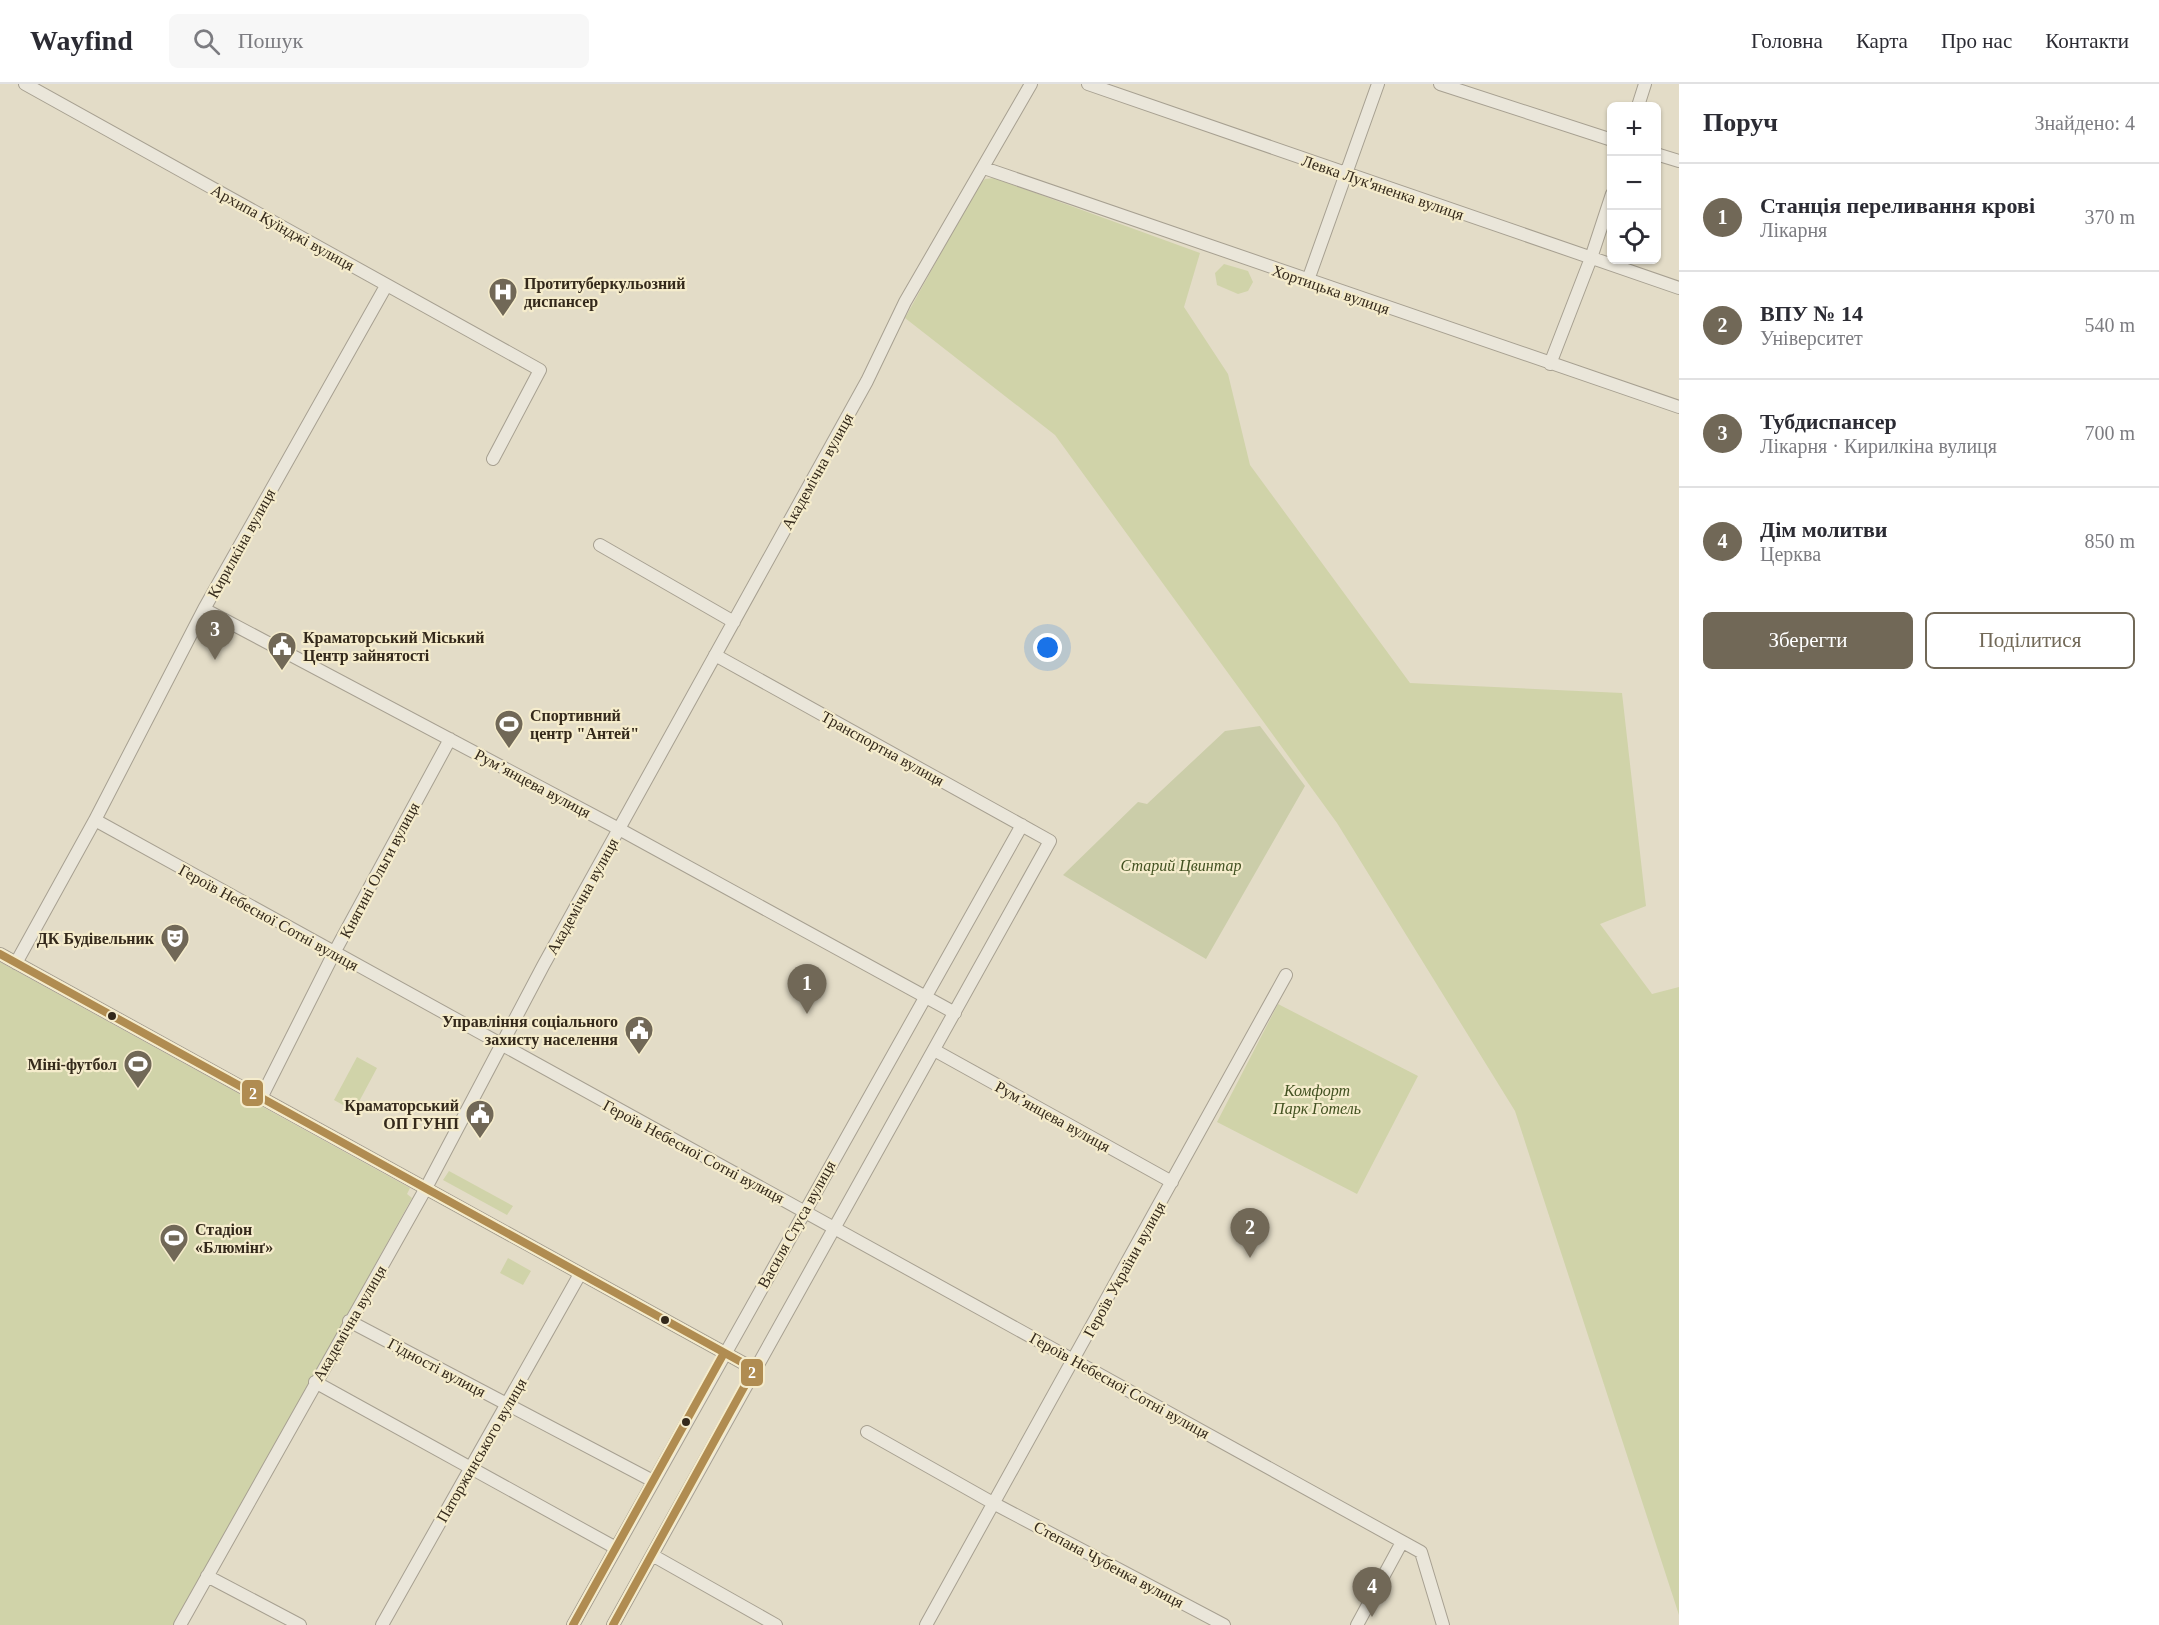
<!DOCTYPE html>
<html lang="uk">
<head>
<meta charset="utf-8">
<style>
	:root { --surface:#fff; --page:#f7f7f7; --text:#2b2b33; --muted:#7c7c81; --line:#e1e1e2; --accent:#716857 }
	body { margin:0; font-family:"Times New Roman",serif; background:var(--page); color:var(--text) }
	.controls { position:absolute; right:18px; top:18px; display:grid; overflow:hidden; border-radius:9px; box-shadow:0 2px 4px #0004 }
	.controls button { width:54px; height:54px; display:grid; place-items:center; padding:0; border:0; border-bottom:2px solid var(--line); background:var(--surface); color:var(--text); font:30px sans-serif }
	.you { position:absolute; left:1048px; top:564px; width:21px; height:21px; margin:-15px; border:4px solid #fff; border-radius:50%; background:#1a73e8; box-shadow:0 0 0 9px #1a73e833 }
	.badge { display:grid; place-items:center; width:39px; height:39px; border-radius:50%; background:var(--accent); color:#fff; font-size:20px; font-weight:700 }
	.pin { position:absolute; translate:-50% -50px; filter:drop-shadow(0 2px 3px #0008) }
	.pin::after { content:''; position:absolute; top:32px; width:21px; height:18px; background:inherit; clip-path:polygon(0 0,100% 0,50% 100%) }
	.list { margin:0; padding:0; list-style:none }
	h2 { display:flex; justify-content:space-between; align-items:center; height:78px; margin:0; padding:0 24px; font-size:26px }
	h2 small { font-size:20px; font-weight:400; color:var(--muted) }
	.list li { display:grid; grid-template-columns:39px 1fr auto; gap:18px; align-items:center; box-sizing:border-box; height:108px; padding:0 24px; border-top:2px solid var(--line) }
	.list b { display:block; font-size:22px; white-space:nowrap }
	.list p { margin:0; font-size:20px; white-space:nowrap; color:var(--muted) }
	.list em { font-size:20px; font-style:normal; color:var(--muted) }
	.actions { display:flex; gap:12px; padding:18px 24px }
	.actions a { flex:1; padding:14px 0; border:2px solid var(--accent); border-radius:9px; text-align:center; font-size:21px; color:var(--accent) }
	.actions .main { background:var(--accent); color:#fff }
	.icon { flex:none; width:33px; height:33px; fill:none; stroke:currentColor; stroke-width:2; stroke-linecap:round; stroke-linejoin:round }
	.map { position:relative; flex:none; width:1679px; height:1541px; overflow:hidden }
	header { display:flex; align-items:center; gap:36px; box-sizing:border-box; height:84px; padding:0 30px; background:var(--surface); border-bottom:2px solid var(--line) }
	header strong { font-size:28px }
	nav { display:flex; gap:33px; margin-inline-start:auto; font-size:21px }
	.search { width:420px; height:54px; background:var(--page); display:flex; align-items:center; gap:15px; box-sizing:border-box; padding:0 21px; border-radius:9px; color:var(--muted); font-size:22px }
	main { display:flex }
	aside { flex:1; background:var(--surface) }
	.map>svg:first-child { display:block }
</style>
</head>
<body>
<header>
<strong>Wayfind</strong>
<div class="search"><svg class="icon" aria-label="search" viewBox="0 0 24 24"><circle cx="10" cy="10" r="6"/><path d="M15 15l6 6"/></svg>Пошук</div>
<nav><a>Головна</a><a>Карта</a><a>Про нас</a><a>Контакти</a></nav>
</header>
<main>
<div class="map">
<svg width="1679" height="1541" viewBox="0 0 1679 1541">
	<rect width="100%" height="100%" fill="#e3dcc7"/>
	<path fill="#d0d3a9" d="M994 94 1200 169 1184 223 1228 290 1250 381 1410 599 1622 609 1646 822 1600 840 1652 910 1679 903V1531L1515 1027 1337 739 1055 351 905 234 978 102 985 95Z
		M1224 180 1248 187 1253 198 1248 207 1238 210 1217 201 1215 189Z
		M0 878 410 1104 407 1110 412 1114 175 1541H0Z
		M1278 920 1418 992 1357 1110 1217 1038Z
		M357 973 377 984 354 1027 334 1016Z
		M449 1087 513 1122 507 1131 443 1096Z
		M508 1174 531 1187 523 1201 500 1189Z"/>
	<path fill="#cbcda9" d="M1260 642 1305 702 1206 875 1063 791 1138 718 1147 720 1225 647Z"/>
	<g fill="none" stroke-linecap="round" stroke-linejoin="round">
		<g stroke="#a7a091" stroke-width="14">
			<path id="minor" d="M25 0 540 286 493 375
				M1088 0 1679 204
				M1440 0 1612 56
				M1638 22 1645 0
				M1656 70 1679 77
				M984 84 1679 323
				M1308 196 1378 0
				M1550 280 1591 174 1612 110
				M600 461 734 538
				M204 525 619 745 955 929
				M95 736 1421 1468 1443 1541
				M0 870 754 1285
				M16 879 95 736 204 525 386 202
				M934 966 1172 1098
				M261 1014 334 869 450 655
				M349 1237 653 1397
				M315 1298 616 1464
				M867 1348 993 1419 1224 1541
				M652 1471 776 1541
				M207 1492 300 1541
				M180 1541 426 1104 543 882 867 297 905 218 1031 0
				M382 1541 580 1190
				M573 1541 1022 741
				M613 1541 1050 757 715 571
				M926 1541 1286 891
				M1357 1541 1402 1458"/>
		</g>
		<use href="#minor" stroke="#eae6da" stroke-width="12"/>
		<g stroke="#f5eccc" stroke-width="12">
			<path id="bus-1" d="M0 870 754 1285 613 1541
				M573 1541 724 1269"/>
		</g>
		<use href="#bus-1" stroke="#b08c51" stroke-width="8"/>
	</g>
	<defs>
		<g id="hospital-pin" transform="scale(1.5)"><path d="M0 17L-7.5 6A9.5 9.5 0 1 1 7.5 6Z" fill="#716857" stroke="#f5eccc"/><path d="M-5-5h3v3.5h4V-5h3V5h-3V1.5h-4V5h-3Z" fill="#fff"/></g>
		<g id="civic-pin" transform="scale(1.5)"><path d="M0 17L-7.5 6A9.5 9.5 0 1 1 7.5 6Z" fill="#716857" stroke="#f5eccc"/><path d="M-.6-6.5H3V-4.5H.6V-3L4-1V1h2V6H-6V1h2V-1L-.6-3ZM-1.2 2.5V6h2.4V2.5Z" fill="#fff"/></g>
		<g id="stadium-pin" transform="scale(1.5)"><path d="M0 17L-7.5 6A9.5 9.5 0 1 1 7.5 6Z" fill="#716857" stroke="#f5eccc"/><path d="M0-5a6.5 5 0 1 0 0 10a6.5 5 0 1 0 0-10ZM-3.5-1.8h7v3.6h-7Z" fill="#fff"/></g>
		<g id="theatre-pin" transform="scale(1.5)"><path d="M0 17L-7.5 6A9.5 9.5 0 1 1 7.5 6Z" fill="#716857" stroke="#f5eccc"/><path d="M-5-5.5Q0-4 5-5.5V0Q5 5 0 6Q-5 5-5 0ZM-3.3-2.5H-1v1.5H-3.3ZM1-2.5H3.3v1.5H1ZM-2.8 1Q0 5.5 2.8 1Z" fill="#fff"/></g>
	</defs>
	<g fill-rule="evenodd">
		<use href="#hospital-pin" x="503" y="208"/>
		<use href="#civic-pin" x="282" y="562"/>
		<use href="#stadium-pin" x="509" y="640"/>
		<use href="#theatre-pin" x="175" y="854"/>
		<use href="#civic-pin" x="639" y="946"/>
		<use href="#stadium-pin" x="138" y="980"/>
		<use href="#civic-pin" x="480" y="1030"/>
		<use href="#stadium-pin" x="174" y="1154"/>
	</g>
	<g fill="#34291b" stroke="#f5eccc" stroke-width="2">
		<circle cx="112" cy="932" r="5"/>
		<circle cx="665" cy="1236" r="5"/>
		<circle cx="686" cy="1338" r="5"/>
	</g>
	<g text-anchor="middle" stroke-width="4.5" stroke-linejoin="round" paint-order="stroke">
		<g font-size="16" fill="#34291b" stroke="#f5eccc">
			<text transform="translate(1383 103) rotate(19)" y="6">Левка Лук'яненка вулиця</text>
			<text transform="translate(283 143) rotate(29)" y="6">Архипа Куїнджі вулиця</text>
			<text transform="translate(1331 205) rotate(19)" y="6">Хортицька вулиця</text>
			<text transform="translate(817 387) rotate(-61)" y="6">Академічна вулиця</text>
			<text transform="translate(241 459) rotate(-61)" y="6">Кирилкіна вулиця</text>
			<text transform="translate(883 664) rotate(29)" y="6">Транспортна вулиця</text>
			<text transform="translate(533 699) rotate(28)" y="6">Рум’янцева вулиця</text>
			<text transform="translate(379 786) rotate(-62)" y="6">Княгині Ольги вулиця</text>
			<text transform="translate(582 812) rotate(-61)" y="6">Академічна вулиця</text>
			<text transform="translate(269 833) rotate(29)" y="6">Героїв Небесної Сотні вулиця</text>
			<text transform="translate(1053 1032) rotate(29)" y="6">Рум’янцева вулиця</text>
			<text transform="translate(694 1067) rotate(28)" y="6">Героїв Небесної Сотні вулиця</text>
			<text transform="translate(796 1140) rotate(-61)" y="6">Василя Стуса вулиця</text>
			<text transform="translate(1124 1185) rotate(-61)" y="6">Героїв України вулиця</text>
			<text transform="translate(349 1239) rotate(-60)" y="6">Академічна вулиця</text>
			<text transform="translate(437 1283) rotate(28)" y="6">Гідності вулиця</text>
			<text transform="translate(1120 1301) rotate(29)" y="6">Героїв Небесної Сотні вулиця</text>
			<text transform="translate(481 1366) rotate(-60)" y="6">Паторжинського вулиця</text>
			<text transform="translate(1109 1480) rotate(28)" y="6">Степана Чубенка вулиця</text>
		</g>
		<g font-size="16" font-weight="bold" fill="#34291b" stroke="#f5eccc" text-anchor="start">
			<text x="524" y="205">Протитуберкульозний<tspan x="524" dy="18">диспансер</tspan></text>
			<text x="303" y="559">Краматорський Міський<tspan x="303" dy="18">Центр зайнятості</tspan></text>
			<text x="530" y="637">Спортивний<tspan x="530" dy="18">центр "Антей"</tspan></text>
			<text x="154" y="860" text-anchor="end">ДК Будівельник</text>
			<text x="618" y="943" text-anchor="end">Управління соціального<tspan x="618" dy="18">захисту населення</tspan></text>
			<text x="117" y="986" text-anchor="end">Міні-футбол</text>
			<text x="459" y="1027" text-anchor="end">Краматорський<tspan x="459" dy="18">ОП ГУНП</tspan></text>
			<text x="195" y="1151">Стадіон<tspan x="195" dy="18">«Блюмінґ»</tspan></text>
		</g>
		<g font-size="16" font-style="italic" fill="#425121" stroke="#f5eccc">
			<text x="1181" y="787">Старий Цвинтар</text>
			<text x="1317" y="1012">Комфорт<tspan x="1317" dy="18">Парк Готель</tspan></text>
		</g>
	</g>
	<g stroke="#f5eccc" stroke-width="2">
		<rect x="241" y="995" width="23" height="28" rx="6" fill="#b08c51"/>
		<rect x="740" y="1274" width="24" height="29" rx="6" fill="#b08c51"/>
	</g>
	<g font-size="16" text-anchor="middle" font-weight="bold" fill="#fff">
		<text x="253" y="1015">2</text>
		<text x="752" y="1294">2</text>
	</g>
</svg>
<div class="controls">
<button>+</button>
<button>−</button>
<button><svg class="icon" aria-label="locate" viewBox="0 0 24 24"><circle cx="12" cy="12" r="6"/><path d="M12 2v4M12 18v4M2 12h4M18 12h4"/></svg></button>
</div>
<div class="you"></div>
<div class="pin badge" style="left:807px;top:930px">1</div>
<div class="pin badge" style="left:1250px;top:1174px">2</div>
<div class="pin badge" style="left:215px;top:576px">3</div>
<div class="pin badge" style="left:1372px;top:1533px">4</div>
</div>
<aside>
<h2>Поруч<small>Знайдено: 4</small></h2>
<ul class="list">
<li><span class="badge">1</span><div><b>Станція переливання крові</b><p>Лікарня</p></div><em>370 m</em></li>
<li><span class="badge">2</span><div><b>ВПУ № 14</b><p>Університет</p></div><em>540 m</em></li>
<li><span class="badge">3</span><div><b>Тубдиспансер</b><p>Лікарня · Кирилкіна вулиця</p></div><em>700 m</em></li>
<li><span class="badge">4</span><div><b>Дім молитви</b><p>Церква</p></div><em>850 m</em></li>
</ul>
<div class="actions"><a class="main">Зберегти</a><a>Поділитися</a></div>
</aside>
</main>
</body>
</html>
